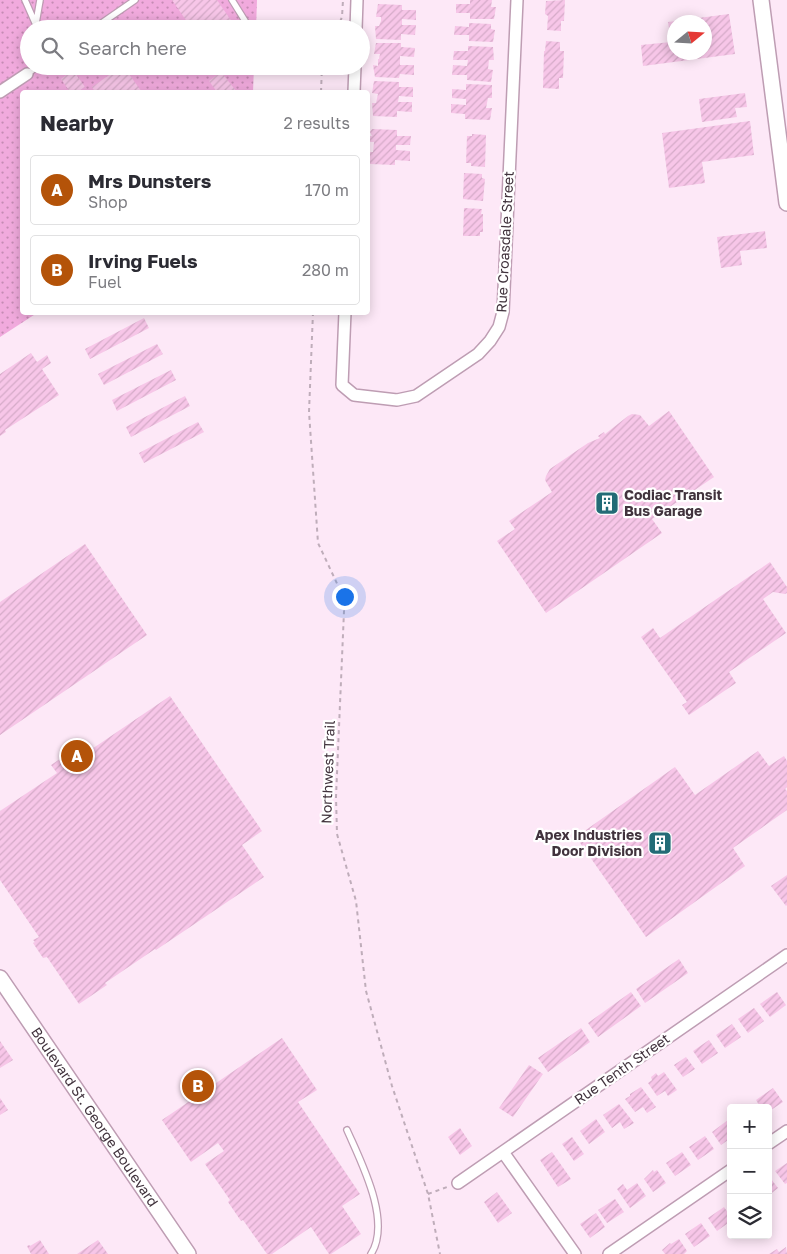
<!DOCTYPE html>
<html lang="en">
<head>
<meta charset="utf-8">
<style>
	:root { --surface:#fff; --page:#f2f2f3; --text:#2b2b33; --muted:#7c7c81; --line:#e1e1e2; --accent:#b45309 }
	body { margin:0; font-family:"Golos Text",sans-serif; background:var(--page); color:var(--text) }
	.controls { position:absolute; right:15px; bottom:15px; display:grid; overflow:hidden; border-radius:5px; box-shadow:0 2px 12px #0003 }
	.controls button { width:45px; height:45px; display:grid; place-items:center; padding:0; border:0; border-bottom:1px solid var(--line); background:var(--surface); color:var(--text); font:25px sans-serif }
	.compass { position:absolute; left:667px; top:15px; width:45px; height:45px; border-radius:50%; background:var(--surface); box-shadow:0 2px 12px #0003; rotate:72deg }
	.you { position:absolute; left:344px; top:596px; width:18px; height:18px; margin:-12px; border:4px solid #fff; border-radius:50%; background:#1a73e8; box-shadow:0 0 0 8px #1a73e833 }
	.badge { display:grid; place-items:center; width:32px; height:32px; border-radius:50%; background:var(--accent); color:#fff; font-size:16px; font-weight:700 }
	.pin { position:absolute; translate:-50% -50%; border:2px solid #fff; box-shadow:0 1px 5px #0006 }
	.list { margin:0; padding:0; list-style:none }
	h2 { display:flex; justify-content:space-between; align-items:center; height:65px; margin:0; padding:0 20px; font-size:21px }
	h2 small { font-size:16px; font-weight:400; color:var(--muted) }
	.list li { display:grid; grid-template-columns:32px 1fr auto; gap:15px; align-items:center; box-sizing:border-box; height:70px; margin:0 10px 10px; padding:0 10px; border:1px solid var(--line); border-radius:5px }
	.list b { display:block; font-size:19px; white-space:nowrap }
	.list p { margin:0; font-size:16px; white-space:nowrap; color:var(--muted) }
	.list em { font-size:16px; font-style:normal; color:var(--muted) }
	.icon { flex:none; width:28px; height:28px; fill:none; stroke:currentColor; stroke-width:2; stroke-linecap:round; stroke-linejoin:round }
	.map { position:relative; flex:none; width:787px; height:1254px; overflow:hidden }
	.search { position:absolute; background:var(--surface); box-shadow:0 2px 12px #0003; left:20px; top:20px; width:350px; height:55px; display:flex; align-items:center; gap:12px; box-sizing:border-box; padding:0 18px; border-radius:28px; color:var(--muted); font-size:19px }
	.panel { position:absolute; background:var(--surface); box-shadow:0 2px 12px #0003; left:20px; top:90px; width:350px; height:225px; border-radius:5px }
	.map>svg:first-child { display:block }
</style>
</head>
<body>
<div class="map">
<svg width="787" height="1254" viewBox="0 0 787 1254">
	<defs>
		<pattern id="park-dots" width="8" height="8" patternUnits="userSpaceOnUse" patternTransform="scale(1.25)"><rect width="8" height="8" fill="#f1aadd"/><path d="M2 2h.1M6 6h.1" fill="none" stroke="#c58bb4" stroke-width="1.8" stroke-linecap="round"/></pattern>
		<pattern id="building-hatch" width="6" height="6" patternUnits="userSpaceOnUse" patternTransform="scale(1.25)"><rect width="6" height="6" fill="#f7c6e8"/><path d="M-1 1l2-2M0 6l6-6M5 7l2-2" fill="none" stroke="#d5abc8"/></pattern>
	</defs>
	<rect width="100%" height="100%" fill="#fde8f7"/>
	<path fill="url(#park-dots)" d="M0 0H257L256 29H29V66H254L253 92H22V312L37 313 0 337Z"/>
	<path fill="url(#building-hatch)" fill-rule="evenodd" d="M172 0H217L237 29H192Z
		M470 0H492L491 7H496L494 19H470V13H456V4H470Z
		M565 0 564 21H561V31L547 30 548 16 545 14 546 1Z
		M378 4 402 5V10H416V20L402 19V25H416L415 35 401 34V40L376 39 375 26H379L381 21V17H376Z
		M729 14 735 54 643 66 641 45 671 42 668 22ZM674 22H704V52H674Z
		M469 23 491 24V29L495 30 493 42 469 41V35H454L455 26 469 27Z
		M546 41 560 42V51H564L563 78H559V89L543 88 544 51H545Z
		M376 43H401V47L415 48 414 57 400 56V65H414V75L400 74 399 78 375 77 373 65 378 66V59H379L380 54H374Z
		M468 46 493 47 494 60H489L488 69 493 70 491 82 467 80V75H452L453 65 467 66 468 60H453L454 51H468Z
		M122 66H123L142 92H95L92 87Z
		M73 70 85 87 77 92H70L61 79Z
		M221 72 237 92H217L209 81Z
		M374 81 399 82V87H413V97L399 96 398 102H412V112L397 111V117L373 116 372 103H376L378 94 372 93Z
		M466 84 492 85V98H488L486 108H492L490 120 465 119V114L451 113V104L466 105V99L452 98V89L466 90Z
		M745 93 747 107 735 108 737 117 702 122 699 99Z
		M750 121 754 155 702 162 705 183 669 188 662 133Z
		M372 129 397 130V136H411L410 145H396V150L410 151V161L395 160V165L370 164 369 152H373L374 142H369L370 136H372L370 132Z
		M472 134 486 135 485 167 471 166V163H466L467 136H472Z
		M464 173 482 174V178L485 179 483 201 463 199Z
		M464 208 482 209 481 214H483V232H480V236H463Z
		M765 231 767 248 740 251 742 265 721 268 717 237Z
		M144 318 149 328 90 359 85 349Z
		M157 344 163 354 104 385 98 374Z
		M31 353 37 362 47 355 51 363 42 369 59 395 5 430 6 432 0 436V374Z
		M171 370 176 380 117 411 112 400Z
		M185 396 190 406 131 437 126 427Z
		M669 411 714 477 652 519 662 533 546 613 497 541 515 529 509 521 552 492 545 480 546 476 550 469 588 443 600 438 598 436 604 432 605 434 628 416 632 414 640 415 649 426Z
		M198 422 204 432 144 463 139 453Z
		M85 544 147 635 0 735V602Z
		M770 562 787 587V593L785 594 773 592 763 599 786 633 729 672 736 683 689 715 682 705 687 702 641 637 653 628 660 638Z
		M170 696 262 831 242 845 264 877 156 950 155 949 105 983 107 985 79 1004 47 957 43 958 33 943 35 942 33 940 39 937 0 880V811L57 773 51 765 84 743 89 751Z
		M758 751 769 766 784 756 787 761V787L785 789 787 791V810L733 848 745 866 646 937 576 837 675 767 695 795Z
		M787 875V905L786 906 771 886Z
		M679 959 688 973 645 1003 636 989Z
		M631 992 641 1006 598 1037 588 1023Z
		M777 992 786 1005 770 1017 760 1004Z
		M754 1008 764 1021 748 1033 738 1019Z
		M732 1024 741 1037 725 1048 716 1035Z
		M581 1028 590 1042 548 1072 538 1058Z
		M282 1038 317 1090 298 1102 360 1194 342 1206 361 1234 331 1254H329L311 1227 272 1254H267L243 1220 241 1221 228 1202 230 1200 205 1164 224 1151 218 1143 191 1162 162 1120Z
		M709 1040 718 1053 702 1064 693 1051Z
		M0 1041 13 1060 0 1068Z
		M686 1057 695 1069 683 1077 674 1065Z
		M529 1065 543 1074 513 1117 499 1108Z
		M664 1072 677 1090 668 1096 665 1091 657 1096 648 1083 652 1080 651 1077 656 1073 658 1076Z
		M641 1087 656 1107 647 1113 643 1107 635 1112 625 1099 630 1096V1094Z
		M773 1088 783 1102 768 1112V1108H761L756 1100Z
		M0 1098 8 1110 0 1115Z
		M619 1104 634 1123 624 1129 620 1122 612 1128 603 1115Z
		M596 1119 605 1132 589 1144 580 1131Z
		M728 1120 731 1124V1138L721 1145 712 1132Z
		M460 1128 472 1146 460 1155 448 1137Z
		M705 1136 714 1149 698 1160 689 1147Z
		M572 1137 584 1154 574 1161 562 1144Z
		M552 1152 571 1179 558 1187 540 1160Z
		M682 1152 691 1165 675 1176 666 1163Z
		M787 1163V1183L785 1184 775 1171Z
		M653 1170 654 1172 657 1170 666 1183 653 1192 644 1179Z
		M768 1175 778 1188 768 1196Z
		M637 1183 646 1196 630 1208 617 1189 623 1184 627 1190Z
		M497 1192 512 1213 498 1223 484 1202Z
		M615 1199 624 1212 607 1223 598 1210Z
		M724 1207 731 1217V1221L717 1231 708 1218Z
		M596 1213 605 1227 590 1238 580 1224Z
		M701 1223 710 1236 694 1247 685 1234Z
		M679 1239 687 1251 684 1254H665L662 1250 670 1243 671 1244Z
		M40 1240 49 1254H31L27 1246 29 1245 30 1246Z
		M98 1240 108 1254H77Z
		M786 1247 787 1254H769L777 1249 779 1252Z"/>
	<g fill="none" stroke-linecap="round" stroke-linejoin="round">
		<g stroke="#be9db3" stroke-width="8">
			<path id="service" d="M25 0 36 25
				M232 0 247 24 246 29
				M35 29 40 0
				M93 29 135 0
				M27 74 38 66
				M347 1130C361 1162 392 1221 371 1254"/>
		</g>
		<g stroke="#be9db3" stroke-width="14">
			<path id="minor" d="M356 29 357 0
				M0 92 27 74
				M354 92 355 66
				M345 312 342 385 354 395 397 400 416 396 478 354 490 341 499 327 503 312 517 0
				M768 1144 787 1131
				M503 1152 575 1254
				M458 1183 787 955
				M609 1254 731 1170"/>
		</g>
		<g stroke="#be9db3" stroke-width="18">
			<g id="secondary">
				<path d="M761 0 787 203"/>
				<path id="s1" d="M0 978 188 1254"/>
			</g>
		</g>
		<path stroke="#bfadba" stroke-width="2" stroke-dasharray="4 4" stroke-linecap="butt" d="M337 29 342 17 343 0
			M321 92 322 66
			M313 312 309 412 318 543 341 592 344 611 336 797 337 834 356 901 366 991 392 1086 428 1194 440 1254
			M428 1194 447 1187"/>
		<use href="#service" stroke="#fff" stroke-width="5.5"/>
		<use href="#minor" stroke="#fff" stroke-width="11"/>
		<use href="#secondary" stroke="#fff" stroke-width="15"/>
	</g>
	<defs>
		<g id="building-square" transform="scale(1.25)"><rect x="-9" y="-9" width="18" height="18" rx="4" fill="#226b76" stroke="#fff"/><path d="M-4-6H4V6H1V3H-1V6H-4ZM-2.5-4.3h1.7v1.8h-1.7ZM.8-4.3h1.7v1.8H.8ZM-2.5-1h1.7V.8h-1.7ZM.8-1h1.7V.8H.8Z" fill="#fff"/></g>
	</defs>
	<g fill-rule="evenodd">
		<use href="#building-square" x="607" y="503"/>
		<use href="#building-square" x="660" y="843"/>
	</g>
	<g text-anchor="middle" stroke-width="4.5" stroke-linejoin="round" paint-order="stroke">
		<g font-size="14" fill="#41333d" stroke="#fff">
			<text transform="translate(505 242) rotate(-87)" y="5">Rue Croasdale Street</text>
			<text transform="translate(328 772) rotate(-88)" y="5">Northwest Trail</text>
			<text transform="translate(622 1069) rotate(-35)" y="5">Rue Tenth Street</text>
			<text dy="5" stroke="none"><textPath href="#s1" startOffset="168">Boulevard St. George Boulevard</textPath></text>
		</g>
		<g font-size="14" font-weight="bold" fill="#41333d" stroke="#fff" text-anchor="start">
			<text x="624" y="500">Codiac Transit<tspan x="624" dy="16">Bus Garage</tspan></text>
			<text x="642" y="840" text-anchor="end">Apex Industries<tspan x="642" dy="16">Door Division</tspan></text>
		</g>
	</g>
</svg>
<div class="controls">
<button>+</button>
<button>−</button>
<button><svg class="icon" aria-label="layers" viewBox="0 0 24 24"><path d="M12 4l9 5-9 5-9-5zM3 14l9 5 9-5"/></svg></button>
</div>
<svg class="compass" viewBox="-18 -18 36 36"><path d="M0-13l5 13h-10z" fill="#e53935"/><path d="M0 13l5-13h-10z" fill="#7c7c81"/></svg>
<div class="you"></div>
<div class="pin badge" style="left:77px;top:756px">A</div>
<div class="pin badge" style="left:198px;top:1086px">B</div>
<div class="search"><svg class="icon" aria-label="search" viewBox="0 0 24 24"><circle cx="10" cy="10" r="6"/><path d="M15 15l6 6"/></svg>Search here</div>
<section class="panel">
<h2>Nearby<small>2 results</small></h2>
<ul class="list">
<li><span class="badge">A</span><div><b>Mrs Dunsters</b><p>Shop</p></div><em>170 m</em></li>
<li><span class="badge">B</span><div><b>Irving Fuels</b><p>Fuel</p></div><em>280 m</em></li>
</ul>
</section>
</div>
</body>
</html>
